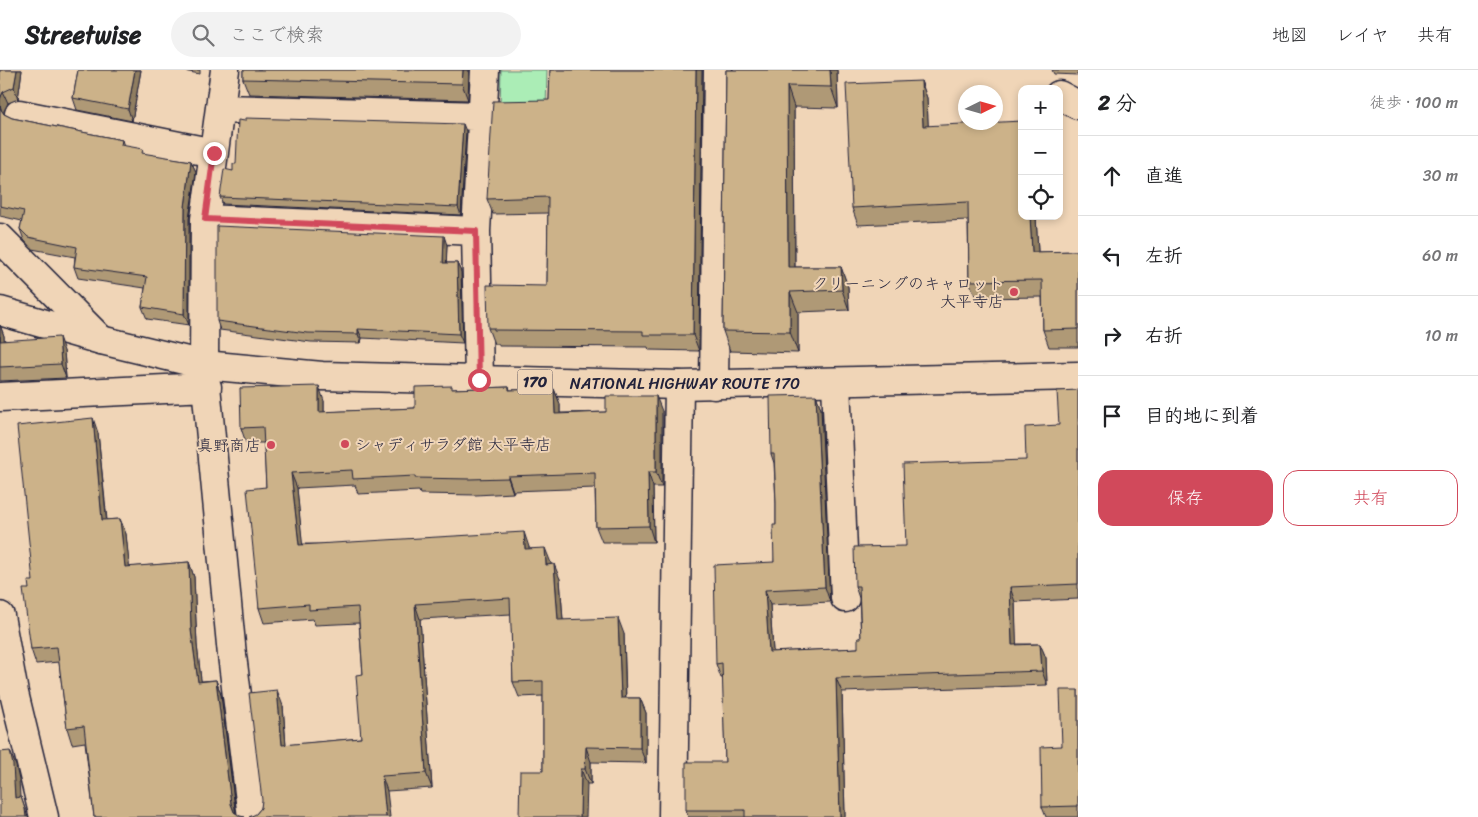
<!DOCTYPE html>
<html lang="ja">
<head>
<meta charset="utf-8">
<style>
	:root { --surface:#fff; --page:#f2f2f2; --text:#202124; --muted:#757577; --line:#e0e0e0; --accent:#d1495b }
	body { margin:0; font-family:Sriracha,"Klee One",sans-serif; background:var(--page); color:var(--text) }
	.controls { position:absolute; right:15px; top:15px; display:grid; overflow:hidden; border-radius:10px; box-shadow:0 2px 8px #0003 }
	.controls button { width:45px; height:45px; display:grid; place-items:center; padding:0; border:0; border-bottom:1px solid var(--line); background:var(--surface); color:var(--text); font:25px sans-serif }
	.compass { position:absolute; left:958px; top:15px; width:45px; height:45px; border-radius:50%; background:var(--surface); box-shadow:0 2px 8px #0003; rotate:85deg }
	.stop { position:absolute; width:15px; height:15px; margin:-11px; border:4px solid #d1495b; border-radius:50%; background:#fff }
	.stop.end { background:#d1495b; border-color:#fff; box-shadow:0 1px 5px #0008 }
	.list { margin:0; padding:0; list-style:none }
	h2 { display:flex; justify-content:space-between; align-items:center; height:65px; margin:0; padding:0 20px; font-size:21px }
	h2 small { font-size:16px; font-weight:400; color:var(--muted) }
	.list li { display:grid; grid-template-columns:32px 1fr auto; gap:15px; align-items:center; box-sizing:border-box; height:80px; padding:0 20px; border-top:1px solid var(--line) }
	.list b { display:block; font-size:19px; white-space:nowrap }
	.list em { font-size:16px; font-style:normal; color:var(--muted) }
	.actions { display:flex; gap:10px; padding:15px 20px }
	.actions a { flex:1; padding:11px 0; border:1px solid var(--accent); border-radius:15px; text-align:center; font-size:18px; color:var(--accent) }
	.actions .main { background:var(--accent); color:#fff }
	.icon { flex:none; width:28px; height:28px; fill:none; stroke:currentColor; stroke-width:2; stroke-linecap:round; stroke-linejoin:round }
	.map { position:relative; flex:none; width:1078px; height:747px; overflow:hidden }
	header { display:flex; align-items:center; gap:30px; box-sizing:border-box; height:70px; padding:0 25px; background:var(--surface); border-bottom:1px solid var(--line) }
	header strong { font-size:24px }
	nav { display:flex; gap:28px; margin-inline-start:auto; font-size:18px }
	.search { width:350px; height:45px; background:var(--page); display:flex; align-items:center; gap:12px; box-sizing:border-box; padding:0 18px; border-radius:28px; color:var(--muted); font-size:19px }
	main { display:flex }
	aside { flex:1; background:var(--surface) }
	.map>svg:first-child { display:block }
</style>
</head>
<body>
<header>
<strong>Streetwise</strong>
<div class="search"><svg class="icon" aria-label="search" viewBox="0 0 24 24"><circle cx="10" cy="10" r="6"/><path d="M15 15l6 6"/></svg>ここで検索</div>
<nav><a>地図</a><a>レイヤ</a><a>共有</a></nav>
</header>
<main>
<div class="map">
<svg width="1078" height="747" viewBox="0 0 1078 747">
	<rect width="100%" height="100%" fill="#f0d5b7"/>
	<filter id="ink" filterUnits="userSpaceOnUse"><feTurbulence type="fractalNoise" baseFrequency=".02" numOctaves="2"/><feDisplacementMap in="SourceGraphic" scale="10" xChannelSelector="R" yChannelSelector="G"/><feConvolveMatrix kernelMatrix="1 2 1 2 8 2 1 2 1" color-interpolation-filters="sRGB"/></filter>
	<g filter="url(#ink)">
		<path fill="#abedb6" stroke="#668878" d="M501 0H547L546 40 500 39Z"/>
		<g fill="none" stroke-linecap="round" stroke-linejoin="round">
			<g stroke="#22223b" stroke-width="31">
				<path id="minor" d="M225 0 205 149 204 295 232 585 252 747
					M1059 25 1078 35
					M220 39 483 46
					M19 44 214 83
					M205 149 476 161
					M0 168 101 270
					M479 310 476 161 485 0
					M836 313 845 528
					M714 315 718 0
					M0 327 207 317
					M0 546 14 623 44 747
					M673 747 679 315"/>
			</g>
			<g stroke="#22223b" stroke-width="31">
				<path id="trunk" d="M0 241 101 270 204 295 322 306 679 315 1078 306"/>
			</g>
			<use href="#minor" stroke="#f0d5b7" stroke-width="28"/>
			<use href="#trunk" stroke="#f0d5b7" stroke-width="28"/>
		</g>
		<path fill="#af9976" stroke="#22223b" d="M0 0H22L18 29 8 33 4 41V44L12 48 122 70 124 76 144 84 191 91 196 102 189 149V255L147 249 142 237 145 218 78 208 74 197 75 187 32 179 24 170 20 159 22 151 0 146Z
			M78 0H141L132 51 77 40 73 28Z
			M178 0H200V4Z
			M243 0H469L468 30 249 24 243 9Z
			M550 0H702L699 281 649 280 648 277 499 276V274H494L488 258 547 216 548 143 493 144 487 129 549 30Z
			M726 0H837L838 38 794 37 795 197H841L848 217 849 240 798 242V283L730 281 723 261Z
			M1052 0H1078V5L1054 4Z
			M921 11 927 28 928 55 1022 146H1036L1038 182 1078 181V277H1049L1043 260 1042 227 976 228 969 211 968 150 858 155 852 138Z
			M466 61 461 145 223 134 220 127 233 101 236 94Z
			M447 175 446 193H457L461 202 463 273 362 268 361 273 311 272 220 260 217 251Z
			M0 255 4 266V270L64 281 66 308 0 311Z
			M509 317 510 320 554 319 560 334V343L662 341V417H653L654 472H602L596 457 595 418 513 421V423L476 425 420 424 419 421 358 424 355 415 297 418 302 474 529 477V479L551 493V494L560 509 563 550 624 564 626 628H640L646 643V693L591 692V714H587L543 701V626L519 627 513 612 511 544 420 549 432 718 387 721 256 744 261 738 283 636 286 675 361 668 363 604 359 553 315 555 313 549 264 553 259 538 266 417 264 373H246L241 358 324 331V342L415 338 453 319Z
			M1078 320V529L1015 532 1016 574H1040L1046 588 1047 615 842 622 845 747H688L686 740 725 692 723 608H721L716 594 774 492 776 455V433L774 393 771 384 816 325 821 339 830 532 770 535 773 582 858 578 861 568 859 528 855 516 906 476 1026 390 1059 355Z
			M98 363 107 450 120 449 126 464 129 497 189 492 194 507 197 575 201 611 216 610 221 625 236 743 94 747 85 672 72 674 67 658 59 592 36 594 31 579 29 519 33 511Z
			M1078 620V747H1046L1042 737 1062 676Z"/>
		<path fill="#8f7d60" stroke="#22223b" d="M17 0H22L18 29 14 17Z
			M135 0H141L132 51 128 39Z
			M463 0H469L468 30 462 14Z
			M696 0H702L699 281 693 265Z
			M830 0H837L838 38 831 17Z
			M921 11 927 28 929 73 923 56Z
			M787 16 794 37 795 218 788 197Z
			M3 22 8 33 4 41V49L0 35V29Z
			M463 54 466 61 461 145 458 137Z
			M191 91 196 102 189 149V255L184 244 185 137Z
			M1030 146H1036L1039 199 1032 182Z
			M444 166 447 175 446 202 443 193Z
			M457 193 461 202 463 273 459 264Z
			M841 197 848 217 849 240 842 220Z
			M790 222 798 242V283L790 262Z
			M0 255 4 266 5 284 0 271Z
			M358 259 362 268 361 273 358 264Z
			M59 267 64 281 66 308 61 294Z
			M319 316 324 331V357L319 342Z
			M554 319 560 334V359L555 344Z
			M816 325 821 339 830 532 825 517Z
			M656 326 662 341V417L656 402Z
			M93 348 98 363 108 465 102 450Z
			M648 402 653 417 654 472 649 456Z
			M291 403 297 418 304 490 299 475Z
			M508 406 513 421V423L508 408Z
			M120 449 126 464 131 512 125 497Z
			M524 462 529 477 530 494 525 479Z
			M545 478 551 493 552 510 546 495Z
			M189 492 194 507 197 575 203 627 198 612 191 560Z
			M554 494 560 509 564 565 558 550Z
			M1010 517 1015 532 1017 589 1012 575Z
			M765 520 770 535 774 597 769 582Z
			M415 534 420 549 432 718 426 703Z
			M618 548 624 564 626 643 621 628Z
			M1040 574 1046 588 1047 615 1042 601Z
			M836 608 842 622 845 747H840Z
			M216 610 221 625 236 747 231 734Z
			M277 620 283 636 287 690 282 675Z
			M640 628 646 643V693L640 678Z
			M586 677 591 692V714L585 699Z
			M10 681 16 696 19 710 21 743 15 728Z
			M581 699 587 714 586 747H580Z
			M382 706 387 721 390 747H386Z
			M21 727 28 747H26Z"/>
		<path fill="#ccb289" stroke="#22223b" d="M0 0H17L14 17 3 22 0 29Z
			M78 0H135L128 39 73 28Z
			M243 0H463L462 14 243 9Z
			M550 0H696L693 265H643V261L494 260V258H488L487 215 547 216 548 127 487 129 493 31 549 30Z
			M726 0H830L831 17 787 16 788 197H841L842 220 790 222V262L723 261Z
			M921 11 923 56 1022 51V146H1030L1032 182 1078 181V259L1043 260 1042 210 969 211 968 132 852 138 846 14Z
			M0 35V38L4 44 12 48 122 70 121 75 143 79 142 83 191 91 185 137 184 244 142 237 147 207 74 197 77 177 28 167 20 159 24 141 0 136Z
			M245 48 463 54 458 137 220 127 224 99 233 101V94H236L238 50 245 51Z
			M217 156 444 166 443 193H457L459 264 358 259V264L307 263 217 251Z
			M0 266V271L59 267 61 294 0 297Z
			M319 316V342L415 338V317L452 316V319L509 317V320L554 319 555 344 606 342V326H656V402H648L649 456 596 457 595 403 508 406V408L470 409 415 408V406L353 409 352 400 291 403 299 475 524 462 525 479 545 478 546 495 554 494 558 550 618 548 621 628H640V678L586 677 585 699H581L580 747H519L520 701H543V611L513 612 510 528 415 534 426 703 382 706 386 747H249L256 744 261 738 262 730 249 623 277 620 282 675 361 668 356 605 363 604 358 537 309 540V534L259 538 247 419 266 417 263 357 241 358 240 318Z
			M1078 320V514L1010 517 1012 575 1040 574 1042 601 836 608 840 747H745V740H686V692H725L722 593 716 594 714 495 774 492 773 455H776V433L774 384H771L770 326 816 325 825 517 765 520 769 582 858 578V568H861L859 516H855L854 477 906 476 903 394 1026 390 1025 357 1059 355 1057 321Z
			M93 348 102 450 120 449 125 497 189 492 191 560 198 612 216 610 231 734 234 742 240 746 245 747H94L84 656 67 658 57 577 31 579 23 519H29L28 511H33L17 356Z
			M1060 620H1078V736L1042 737 1041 677 1062 676Z
			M10 681 13 695 15 728 21 727 25 739 26 747H0V682Z"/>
	</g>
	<g fill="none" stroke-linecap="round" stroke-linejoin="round" filter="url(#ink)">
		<path stroke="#d1495b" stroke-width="6" d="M214 83 205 149 476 161 479 310"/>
	</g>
	<g fill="#d1495b" stroke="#f0d5b7" stroke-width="2">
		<circle cx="1014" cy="222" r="5"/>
		<circle cx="345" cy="374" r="5"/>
		<circle cx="271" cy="375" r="5"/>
	</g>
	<g text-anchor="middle" stroke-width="4" stroke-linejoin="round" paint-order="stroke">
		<rect fill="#f0d5b7" stroke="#605860" stroke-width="1" x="517.5" y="299.5" width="35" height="25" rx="4"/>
		<g font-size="15" font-weight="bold" fill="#22223b">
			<text x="535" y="317">170</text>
		</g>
		<g font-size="16" fill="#22223b" stroke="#f0d5b7" text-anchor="end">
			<text x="1004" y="219">クリーニングのキャロット<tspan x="1004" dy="18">大平寺店</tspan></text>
			<text x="355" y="380" text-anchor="start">シャディサラダ館 大平寺店</text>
			<text x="261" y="381">真野商店</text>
		</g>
		<g font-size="16" fill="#22223b" stroke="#f0d5b7">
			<text x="685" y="319">NATIONAL HIGHWAY ROUTE 170</text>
		</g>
	</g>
</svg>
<div class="controls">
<button>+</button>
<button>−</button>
<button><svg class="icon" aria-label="locate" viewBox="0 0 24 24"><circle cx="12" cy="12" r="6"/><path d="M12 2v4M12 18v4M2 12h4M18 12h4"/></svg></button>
</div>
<svg class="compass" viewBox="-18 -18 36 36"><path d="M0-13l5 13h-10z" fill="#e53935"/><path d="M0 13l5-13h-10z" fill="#757577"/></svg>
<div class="stop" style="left:479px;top:310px"></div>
<div class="stop end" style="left:214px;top:83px"></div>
</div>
<aside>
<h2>2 分<small>徒歩 · 100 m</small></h2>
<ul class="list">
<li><svg class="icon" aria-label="ahead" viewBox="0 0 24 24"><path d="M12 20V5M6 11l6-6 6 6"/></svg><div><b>直進</b></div><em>30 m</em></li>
<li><svg class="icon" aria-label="left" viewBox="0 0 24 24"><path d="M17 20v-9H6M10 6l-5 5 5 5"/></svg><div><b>左折</b></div><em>60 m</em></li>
<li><svg class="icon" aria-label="right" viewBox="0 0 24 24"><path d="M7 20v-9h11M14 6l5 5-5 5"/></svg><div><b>右折</b></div><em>10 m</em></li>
<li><svg class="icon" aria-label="arrive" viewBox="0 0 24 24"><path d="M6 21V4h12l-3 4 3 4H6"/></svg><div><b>目的地に到着</b></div></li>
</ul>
<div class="actions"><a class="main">保存</a><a>共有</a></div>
</aside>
</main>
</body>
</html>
